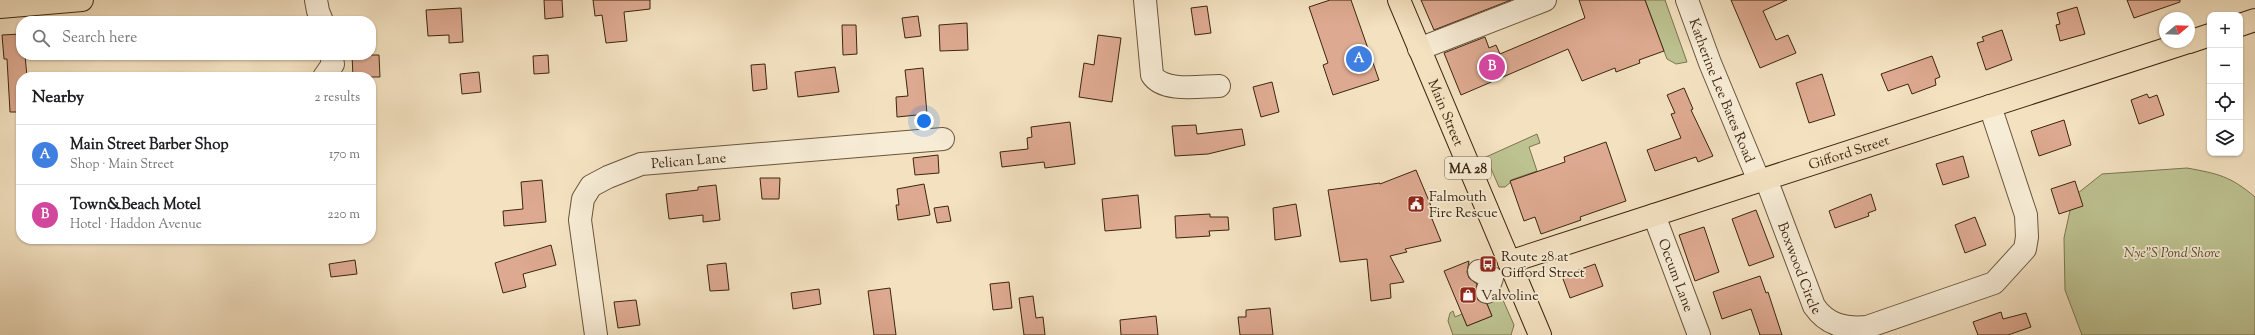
<!DOCTYPE html>
<html lang="en">
<head>
<meta charset="utf-8">
<style>
	:root { --surface:#fff; --page:#f6f6f6; --text:#202124; --muted:#757577; --line:#e0e0e0; --accent:#8f2418 }
	body { margin:0; font-family:"Sorts Mill Goudy",serif; background:var(--page); color:var(--text) }
	.controls { position:absolute; right:12px; top:12px; display:grid; overflow:hidden; border-radius:8px; box-shadow:0 1px 3px #0004 }
	.controls button { width:36px; height:36px; display:grid; place-items:center; padding:0; border:0; border-bottom:1px solid var(--line); background:var(--surface); color:var(--text); font:20px sans-serif }
	.compass { position:absolute; left:2159px; top:12px; width:36px; height:36px; border-radius:50%; background:var(--surface); box-shadow:0 1px 3px #0004; rotate:71deg }
	.you { position:absolute; left:924px; top:121px; width:14px; height:14px; margin:-10px; border:3px solid #fff; border-radius:50%; background:#1a73e8; box-shadow:0 0 0 6px #1a73e833 }
	.badge { display:grid; place-items:center; width:26px; height:26px; border-radius:50%; background:var(--accent); color:#fff; font-size:13px; font-weight:700 }
	.pin { position:absolute; translate:-50% -50%; border:2px solid #fff; box-shadow:0 1px 4px #0006 }
	.list { margin:0; padding:0; list-style:none }
	h2 { display:flex; justify-content:space-between; align-items:center; height:52px; margin:0; padding:0 16px; font-size:17px }
	h2 small { font-size:13px; font-weight:400; color:var(--muted) }
	.list li { display:grid; grid-template-columns:26px 1fr auto; gap:12px; align-items:center; box-sizing:border-box; height:60px; padding:0 16px; border-top:1px solid var(--line) }
	.list b { display:block; font-size:15px; white-space:nowrap }
	.list p { margin:0; font-size:13px; white-space:nowrap; color:var(--muted) }
	.list em { font-size:13px; font-style:normal; color:var(--muted) }
	.icon { flex:none; width:22px; height:22px; fill:none; stroke:currentColor; stroke-width:2; stroke-linecap:round; stroke-linejoin:round }
	.map { position:relative; flex:none; width:2255px; height:335px; overflow:hidden }
	.search { position:absolute; background:var(--surface); box-shadow:0 1px 3px #0004; left:16px; top:16px; width:360px; height:44px; display:flex; align-items:center; gap:10px; box-sizing:border-box; padding:0 14px; border-radius:16px; color:var(--muted); font-size:15px }
	.panel { position:absolute; background:var(--surface); box-shadow:0 1px 3px #0004; left:16px; top:72px; width:360px; height:172px; border-radius:16px }
	.map>svg:first-child { display:block }
</style>
</head>
<body>
<div class="map">
<svg width="2255" height="335" viewBox="0 0 2255 335">
	<rect width="100%" height="100%" fill="#f3e1c0"/>
	<filter id="stains"><feTurbulence type="fractalNoise" baseFrequency=".005" numOctaves="4"/><feColorMatrix values="0 0 0 0 .2 0 0 0 0 .09 0 0 0 0 .02 0 0 0 .5 -.17"/></filter>
	<radialGradient id="worn" r=".72"><stop offset=".6" stop-color="#630" stop-opacity="0"/><stop offset="1" stop-color="#630" stop-opacity=".3"/></radialGradient>
	<path fill="#bdc291" stroke="#7c7450" d="M1645 0H1665L1687 62 1676 64 1667 59Z
		M1537 134 1540 143 1529 147 1537 171 1511 180V182L1505 187H1499L1486 157Z
		M2187 168C2219 174 2230 176 2255 197V335H2082L2065 290 2064 238 2073 197 2102 174Z
		M1499 291 1514 325 1511 335H1453L1448 321 1450 313 1453 311 1455 317 1462 314 1467 326 1492 316 1484 296Z"/>
	<path fill="#dda990" stroke="#3c260f" d="M544 0H562L563 17 545 19Z
		M593 0H650V9L624 12 627 41 606 43 602 15 595 16Z
		M1330 0H1351L1379 80 1333 95 1323 65 1328 63 1309 7Z
		M1421 0H1511L1434 30Z
		M1579 0H1645L1664 51 1639 60 1640 63 1616 72 1615 68 1582 81 1568 49 1461 95 1444 53 1485 37 1489 48 1496 45 1500 54 1585 18Z
		M1731 0H1787L1763 11 1776 40 1788 35 1796 53 1760 68Z
		M2127 0H2180V2L2134 18Z
		M1207 6 1211 33 1195 35 1191 8Z
		M2077 7 2085 34 2060 41 2056 25 2060 24 2057 13Z
		M461 8 463 42 449 43V35L428 36 426 10Z
		M918 16 921 36 905 38 902 18Z
		M967 23 968 50 940 51 939 25Z
		M842 25H856L857 54 843 55Z
		M2002 30 2012 60 1986 70 1977 43 1984 41 1982 37Z
		M21 34V55H25L27 77H21V112H10L7 59H4L2 35Z
		M1098 35 1121 38 1112 102 1079 97 1084 63 1094 65Z
		M352 55H379L380 77H353Z
		M548 55 549 73 534 74 533 56Z
		M1932 56 1940 77 1935 79 1936 85 1912 94 1908 84 1888 91 1881 74Z
		M765 64 767 89 753 91 751 65Z
		M835 67 839 92 798 97 795 72Z
		M923 68 927 114 897 117 896 97 908 96 905 70Z
		M479 72 481 92 462 94 460 74Z
		M1822 74 1835 115 1809 123 1796 83Z
		M1272 82 1279 112 1261 117 1253 87Z
		M1684 88 1693 109 1691 110 1713 156 1698 162 1696 157 1655 171 1647 150 1681 138 1671 114 1675 113 1667 95Z
		M2147 94 2149 98 2157 95 2164 115 2139 124 2131 100Z
		M2064 120 2071 145 2039 156 2031 131Z
		M1070 122 1075 164 1045 168 1044 162 1002 167 1000 152 1028 149 1027 138 1032 137 1031 127Z
		M1196 125 1197 134 1242 129 1245 145 1208 154 1175 156 1172 126Z
		M1606 142 1626 201 1580 217 1581 220 1541 234 1535 217 1524 221 1510 181 1565 162 1564 157Z
		M938 155 939 173 915 175 913 158Z
		M1963 156 1969 177 1943 185 1936 164Z
		M1416 170 1434 213 1430 214 1441 241 1405 249 1407 252 1390 256 1404 282 1390 284 1391 298 1371 301 1367 259 1340 262 1328 190 1380 183V184Z
		M760 178H780L779 199H762Z
		M542 180 546 222 504 226 503 211 523 209 521 182Z
		M2075 181 2083 206 2059 214 2051 189Z
		M924 184 930 215 898 220 896 205H899L897 189Z
		M716 185 720 220 703 222V215L669 219 666 194 698 190V187Z
		M1871 194 1876 210 1868 213 1869 216 1835 228 1829 211Z
		M1138 195 1141 228 1105 231 1102 199Z
		M1296 204 1301 236 1275 240 1273 208Z
		M948 206 951 221 937 223 934 208Z
		M1756 210 1774 257 1749 266 1732 219Z
		M1210 214V217H1228L1229 230 1209 231 1210 236 1176 238 1175 216Z
		M1975 217 1986 245 1965 253 1955 225Z
		M1704 227 1719 272 1695 281 1679 235Z
		M551 245 556 265 523 274 526 287 503 293 495 263Z
		M355 260 357 274 331 277 329 264Z
		M1469 261 1467 272 1469 278 1477 284 1475 295 1478 300 1487 304 1492 316 1467 326 1444 271Z
		M726 263 729 290 710 291 707 265Z
		M1595 264 1603 286 1570 298 1562 276Z
		M1760 276 1766 293 1768 292 1782 335H1760L1751 309 1722 319 1713 292Z
		M1009 282 1012 308 993 310 990 284Z
		M890 288 896 335H874L868 291Z
		M819 289 821 304 793 309 791 293Z
		M1033 296 1036 318 1043 317 1045 335H1024L1019 298Z
		M636 300 640 325 618 328 614 302Z
		M1270 308 1273 335H1240L1238 317H1246V310Z
		M2001 312 2003 319 2026 313 2031 327 2008 335H1978L1973 322Z
		M1156 316 1158 335H1121L1120 320Z"/>
	<g fill="none" stroke-linecap="round" stroke-linejoin="round">
		<g stroke="#6a553b" stroke-width="24">
			<g id="minor">
				<path d="M316 0 318 11 322 21"/>
				<path d="M1145 0 1152 75C1164 93 1201 86 1219 86"/>
				<path id="s1" d="M1687 0 1710 63 1759 181"/>
				<path d="M1419 49 1545 0"/>
				<path d="M324 77 333 64 331 55"/>
				<path id="s2" d="M1766 179 1814 306C1827 325 1845 329 1867 327L1994 283 2025 249 2027 237 2026 215 1990 106"/>
				<path id="s3" d="M1654 215 1699 335"/>
				<path d="M1479 271 1492 278 1487 292"/>
				<path id="s4" d="M596 335 580 220 583 199 591 186 608 177 641 164 943 139"/>
			</g>
		</g>
		<g stroke="#3c260f" stroke-width="24">
			<g id="major">
				<path id="s5" d="M1399 0 1540 335"/>
				<path d="M0 7 82 0"/>
				<path d="M2240 25 2255 20"/>
				<path d="M2189 42 2210 35"/>
				<path id="s6" d="M1509 262 2188 42"/>
			</g>
		</g>
		<use href="#minor" stroke="#f7ecd6" stroke-width="22"/>
		<use href="#major" stroke="#f3e1c0" stroke-width="22"/>
	</g>
	<defs>
		<g id="civic-square" transform="scale(0.9)"><rect x="-9" y="-9" width="18" height="18" rx="4" fill="#8f2418" stroke="#f7ecd6"/><path d="M-.6-6.5H3V-4.5H.6V-3L4-1V1h2V6H-6V1h2V-1L-.6-3ZM-1.2 2.5V6h2.4V2.5Z" fill="#fff"/></g>
		<g id="bus-square" transform="scale(0.9)"><rect x="-9" y="-9" width="18" height="18" rx="4" fill="#8f2418" stroke="#f7ecd6"/><path d="M-5-6H5V4H4V6H2V4H-2V6H-4V4H-5ZM-3.5-4V0h7V-4ZM-3.5 1.2v1.5H-2V1.2ZM2 1.2v1.5H3.5V1.2Z" fill="#fff"/></g>
		<g id="shop-square" transform="scale(0.9)"><rect x="-9" y="-9" width="18" height="18" rx="4" fill="#8f2418" stroke="#f7ecd6"/><path d="M-5-2.5h2.3a2.7 3.5 0 0 1 5.4 0H5L5.5 6h-11ZM-1.5-2.5h3a1.5 2.3 0 0 0-3 0Z" fill="#fff"/></g>
	</defs>
	<g fill-rule="evenodd">
		<use href="#civic-square" x="1416" y="204"/>
		<use href="#bus-square" x="1488" y="264"/>
		<use href="#shop-square" x="1468" y="295"/>
	</g>
	<g text-anchor="middle" stroke-width="3.5" stroke-linejoin="round" paint-order="stroke">
		<rect fill="#f7ecd6" stroke="#74614b" stroke-width="1" x="1445" y="157" width="46" height="22" rx="3"/>
		<g font-size="13" font-weight="bold" fill="#3c260f">
			<text x="1468" y="173">MA 28</text>
		</g>
		<g font-size="14" fill="#3c260f" stroke="#f7ecd6">
			<text dy="5" stroke="none"><textPath href="#s1" startOffset="97">Katherine Lee Bates Road</textPath></text>
			<text dy="5" stroke="none"><textPath href="#s5" startOffset="122">Main Street</textPath></text>
			<text dy="5" stroke="none"><textPath href="#s6" startOffset="357">Gifford Street</textPath></text>
			<text dy="5" stroke="none"><textPath href="#s4" startOffset="255">Pelican Lane</textPath></text>
			<text dy="5" stroke="none"><textPath href="#s2" startOffset="95">Boxwood Circle</textPath></text>
			<text dy="5" stroke="none"><textPath href="#s3" startOffset="64">Occum Lane</textPath></text>
		</g>
		<g font-size="14" fill="#3c260f" stroke="#f7ecd6" text-anchor="start">
			<text x="1429" y="201">Falmouth<tspan x="1429" dy="16">Fire Rescue</tspan></text>
			<text x="1501" y="261">Route 28 at<tspan x="1501" dy="16">Gifford Street</tspan></text>
			<text x="1481" y="300">Valvoline</text>
		</g>
		<g font-size="14" font-style="italic" fill="#5c4d30" stroke="#f7ecd6">
			<text x="2172" y="257">Nye"S Pond Shore</text>
		</g>
	</g>
	<rect width="100%" height="100%" filter="url(#stains)"/>
	<rect width="100%" height="100%" fill="url(#worn)"/>
</svg>
<div class="controls">
<button>+</button>
<button>−</button>
<button><svg class="icon" aria-label="locate" viewBox="0 0 24 24"><circle cx="12" cy="12" r="6"/><path d="M12 2v4M12 18v4M2 12h4M18 12h4"/></svg></button>
<button><svg class="icon" aria-label="layers" viewBox="0 0 24 24"><path d="M12 4l9 5-9 5-9-5zM3 14l9 5 9-5"/></svg></button>
</div>
<svg class="compass" viewBox="-18 -18 36 36"><path d="M0-13l5 13h-10z" fill="#e53935"/><path d="M0 13l5-13h-10z" fill="#757577"/></svg>
<div class="you"></div>
<div class="pin badge" style="left:1359px;top:59px;background:#3f7fe0">A</div>
<div class="pin badge" style="left:1492px;top:67px;background:#d1479c">B</div>
<div class="search"><svg class="icon" aria-label="search" viewBox="0 0 24 24"><circle cx="10" cy="10" r="6"/><path d="M15 15l6 6"/></svg>Search here</div>
<section class="panel">
<h2>Nearby<small>2 results</small></h2>
<ul class="list">
<li><span class="badge" style="background:#3f7fe0">A</span><div><b>Main Street Barber Shop</b><p>Shop · Main Street</p></div><em>170 m</em></li>
<li><span class="badge" style="background:#d1479c">B</span><div><b>Town&amp;Beach Motel</b><p>Hotel · Haddon Avenue</p></div><em>220 m</em></li>
</ul>
</section>
</div>
</body>
</html>
